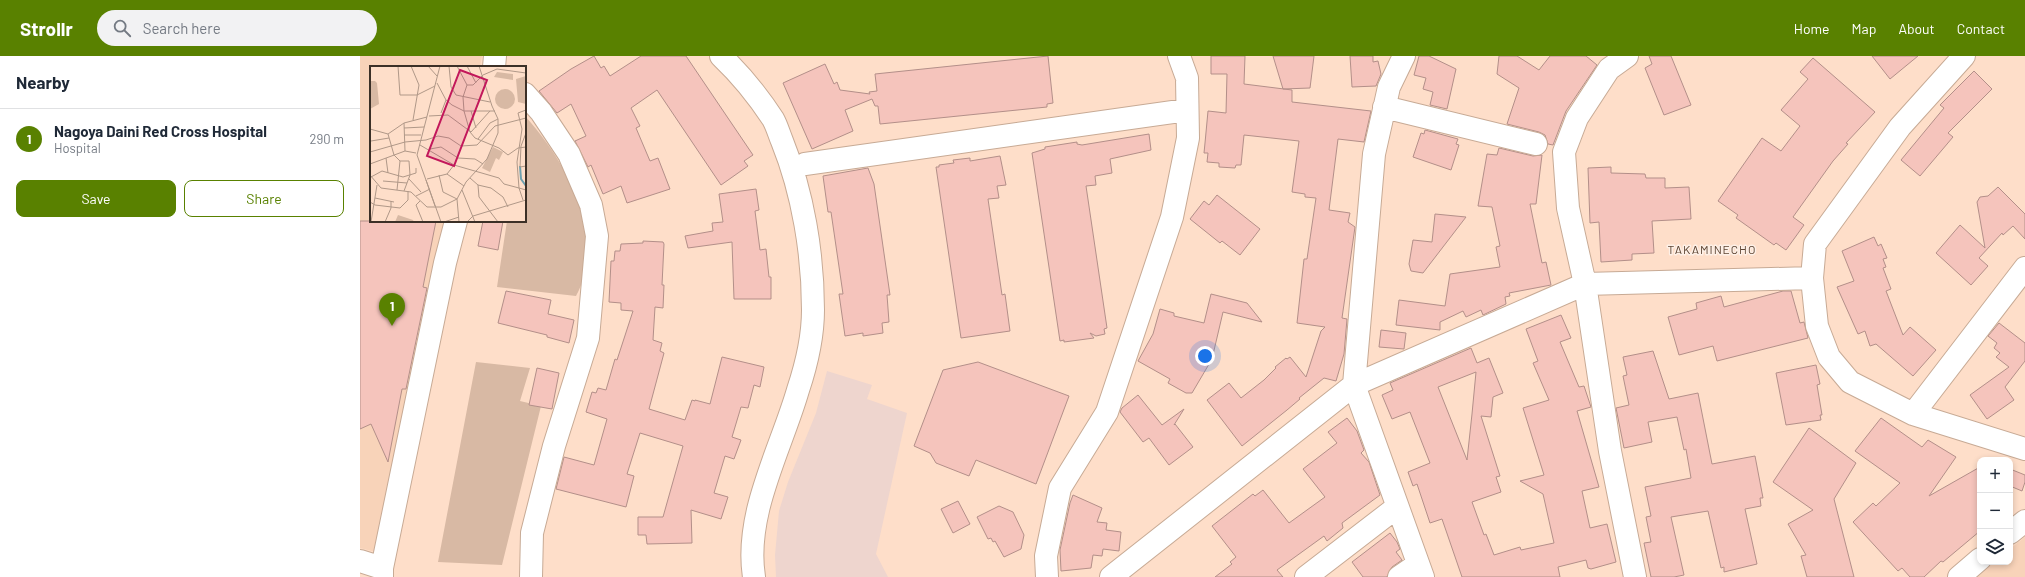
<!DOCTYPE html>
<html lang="en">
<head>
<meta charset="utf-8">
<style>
	:root { --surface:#fff; --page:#f2f2f3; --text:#1f2937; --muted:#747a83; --line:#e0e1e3; --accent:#598100 }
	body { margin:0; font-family:Barlow,sans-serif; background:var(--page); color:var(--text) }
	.controls { position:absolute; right:12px; bottom:12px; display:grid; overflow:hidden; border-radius:8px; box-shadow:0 2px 6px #0003 }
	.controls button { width:36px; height:36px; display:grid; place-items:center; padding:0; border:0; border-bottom:1px solid var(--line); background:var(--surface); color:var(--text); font:20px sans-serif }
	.you { position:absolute; left:845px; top:300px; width:14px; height:14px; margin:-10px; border:3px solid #fff; border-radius:50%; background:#1a73e8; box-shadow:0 0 0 6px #1a73e833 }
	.badge { display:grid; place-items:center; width:26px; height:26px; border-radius:50%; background:var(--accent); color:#fff; font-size:13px; font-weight:700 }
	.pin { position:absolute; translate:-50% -33px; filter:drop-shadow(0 1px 2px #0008) }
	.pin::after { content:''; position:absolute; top:21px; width:14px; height:12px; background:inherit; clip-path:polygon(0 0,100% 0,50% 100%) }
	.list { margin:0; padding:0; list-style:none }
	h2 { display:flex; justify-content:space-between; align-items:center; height:52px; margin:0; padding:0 16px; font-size:17px }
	h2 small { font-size:13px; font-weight:400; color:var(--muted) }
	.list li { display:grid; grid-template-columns:26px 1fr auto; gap:12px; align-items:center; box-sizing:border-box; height:60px; padding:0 16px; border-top:1px solid var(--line) }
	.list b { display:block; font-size:15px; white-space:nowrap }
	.list p { margin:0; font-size:13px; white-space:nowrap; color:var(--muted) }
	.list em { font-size:13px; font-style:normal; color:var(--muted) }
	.actions { display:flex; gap:8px; padding:12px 16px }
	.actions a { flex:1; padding:9px 0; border:1px solid var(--accent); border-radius:8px; text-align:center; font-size:14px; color:var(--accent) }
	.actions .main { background:var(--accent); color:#fff }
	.icon { flex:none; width:22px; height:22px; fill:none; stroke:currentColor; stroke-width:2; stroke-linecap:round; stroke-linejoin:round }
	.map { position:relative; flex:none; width:1665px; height:521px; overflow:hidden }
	header { display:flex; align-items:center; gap:24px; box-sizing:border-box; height:56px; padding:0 20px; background:var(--accent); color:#fff }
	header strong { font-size:19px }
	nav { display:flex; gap:22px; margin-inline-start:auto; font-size:14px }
	.search { width:280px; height:36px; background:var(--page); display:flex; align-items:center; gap:10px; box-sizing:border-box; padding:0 14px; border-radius:22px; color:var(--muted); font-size:15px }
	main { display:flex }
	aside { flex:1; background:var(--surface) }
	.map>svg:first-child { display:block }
</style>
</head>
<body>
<header>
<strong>Strollr</strong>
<div class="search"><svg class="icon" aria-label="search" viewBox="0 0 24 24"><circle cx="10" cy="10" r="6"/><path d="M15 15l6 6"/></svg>Search here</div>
<nav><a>Home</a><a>Map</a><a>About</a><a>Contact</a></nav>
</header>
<main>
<aside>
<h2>Nearby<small></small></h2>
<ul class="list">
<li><span class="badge">1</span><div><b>Nagoya Daini Red Cross Hospital</b><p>Hospital</p></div><em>290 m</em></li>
</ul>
<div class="actions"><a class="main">Save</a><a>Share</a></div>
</aside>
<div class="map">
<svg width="1665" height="521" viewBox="0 0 1665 521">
	<rect width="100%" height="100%" fill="#fedec9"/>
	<path fill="#eed5ce" d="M467 315 512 329 507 343 547 357 516 498 528 521H416L415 499 419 455 428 426 456 357Z"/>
	<path fill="#f8d3b9" d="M0 0H122L120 11H11V165H86L16 496 0 492Z
		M1665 481V521H1616L1635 506H1650V493Z"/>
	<path fill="#d8b9a4" d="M165 60C205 104 249 180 216 240L137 231 147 165H165Z
		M116 306 170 312 160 345 181 350 142 509 78 506Z"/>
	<path fill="#f5c4bc" stroke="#b38f89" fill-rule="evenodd" d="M234 0 241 12 244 10 250 20 281 0H326L393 99 384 105 388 110 361 129 297 34 271 52 280 70 276 72 290 105 298 102 310 133 267 147 261 130 243 138 231 109 228 111 215 85 226 80 211 48 197 57 179 35 211 13Z
		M688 0 693 47 687 48V51L520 68 518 50H515L512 43 485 54 493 75 452 93 423 27 465 8 474 28 477 26 480 34 510 38 509 36 517 35 515 18Z
		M851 0H885L884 28 932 34V46L1011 55 1004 86 978 83 969 154 990 157 988 166 995 171 982 262 987 263 984 298 976 325 964 322 939 342 940 343 927 354 882 390 847 344 869 327 881 342 904 324 916 312 915 311 926 302 927 303 930 301 946 321 961 275 965 271 937 267 944 203H947L956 142 945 141V138L932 136 939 85 884 79 881 109H876L875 112 859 111V107L847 106 848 97H844L845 87 848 55 866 57 867 18H851Z
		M913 0H954L950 32 923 33Z
		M990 0H1013V6L1018 5 1021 18 1016 30 992 31Z
		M1059 0H1069L1096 13 1087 53 1070 49 1073 36 1063 33 1066 22 1054 19Z
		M1139 0H1157L1179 14 1190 0H1226L1237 9 1206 55 1193 89 1188 88 1185 79 1179 76 1147 68 1159 32 1137 18Z
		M1289 0H1311L1331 49 1304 59 1285 12 1292 8Z
		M1512 0H1558L1530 23Z
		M1453 2 1515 56 1486 87 1488 88 1473 105 1433 161 1444 169 1426 194 1416 187 1414 189 1376 162 1378 159 1358 145 1402 82 1421 95 1440 70 1421 54 1448 23 1440 16Z
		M1614 15 1632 33 1588 77 1593 81 1560 120 1541 104 1584 52 1580 49Z
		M1065 74 1098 83 1096 88 1099 89 1091 114 1053 101 1061 77 1064 78Z
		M789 78 791 94 750 103 752 117 735 120 736 129 726 130 747 272 744 273 745 278 736 280 730 277 734 282 704 286V284L700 285 672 97 685 93V91L717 86V88L722 89Z
		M1139 92 1173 100 1182 99 1176 148H1170L1182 207 1186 206 1191 229 1149 237 1150 240 1145 241 1146 248 1123 259 1121 254 1106 261 1103 255 1080 266V274L1036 269 1039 244 1085 250 1090 218 1140 211 1136 191 1140 190 1132 151 1118 150 1127 98 1137 99Z
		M640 100 646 129 637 130 639 142 628 143 642 239 645 238 650 275 601 282 576 111H579V109L594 107 593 104 610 102V105Z
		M1251 111V117L1285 118 1286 122H1305V132L1329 131 1331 163 1292 165 1294 197 1272 198V204L1241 206 1239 166 1230 167 1228 112Z
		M508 112 514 128 530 239H527L529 266 522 267 523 277 503 280V277L485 280 479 238H483L471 156H468L463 120Z
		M1638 131 1665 158V183L1653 170 1643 179 1642 177 1619 202 1628 210 1611 229 1576 197 1600 169 1625 192 1617 146 1620 141 1628 140Z
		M396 133 399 154 395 155 400 194 406 193 409 221H411V243H374L372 186 328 192 325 180 353 175 352 167 363 166 359 138Z
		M857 139 900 173 880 199 862 185 860 187 830 163 844 145 849 149Z
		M1075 158 1106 161 1063 217 1051 215 1049 208 1053 184 1072 186Z
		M0 165H76L63 231 67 232 46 333H42L28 406 11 368 0 373Z
		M123 165H143L138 194 118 190Z
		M1514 181 1518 190 1521 188 1527 202 1523 203 1526 211 1523 212 1531 233 1526 235 1543 279 1550 271 1576 294 1553 320 1516 288 1510 290 1505 275 1498 278 1477 231 1494 225 1482 195Z
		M283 185 303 186 304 188 302 229H304L303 252 295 251 293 284 302 287 300 295 304 297 289 353 325 364 332 344 335 345V344L350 348 362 301 404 311 400 331 394 329 388 352 381 351 372 381 381 384 374 403 365 400 354 437 368 441 361 463 331 454 332 487 287 488 286 479H278V461H303L323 390 280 377 267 418 274 420 266 451 196 433 204 401 234 409 247 363 226 356 232 336 236 337 238 332 246 334 255 303 257 304 273 255 261 254V247L249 246 251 205H254L255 195H260L261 188 283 187Z
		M146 235 191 244 188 258 214 264 209 287 187 281V279L138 267Z
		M1423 235H1431L1440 267 1444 266 1448 282 1357 305 1353 290 1319 299 1308 261 1337 253 1336 247 1361 240 1364 251Z
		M851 238 887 247 902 266 863 256 852 303 832 337H826L808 327 810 323 778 305 793 278 800 253 814 257V260L844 267Z
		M1201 259 1211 282 1200 286 1219 331 1224 330 1231 351 1217 355 1239 431 1222 435 1230 472 1247 468 1256 506 1231 513 1228 512 1226 504 1198 511 1200 521H1102L1082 463 1070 467 1057 428 1053 430 1048 416 1070 407 1050 356 1032 363 1022 339 1033 334 1030 327 1111 292 1117 307 1129 302 1143 337 1133 341 1131 361 1121 360 1140 420 1136 421 1141 436 1112 446 1124 479 1126 478 1134 499 1160 491 1161 494 1194 487 1183 438 1160 425 1184 419 1163 352 1189 344 1173 307 1178 305 1166 273ZM1116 316 1112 358 1107 404 1078 331Z
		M1639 267 1665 287V305L1645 331 1654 344 1627 363 1610 339 1649 311 1636 301 1640 297 1634 292 1637 287 1628 280Z
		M1021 274 1046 277 1044 293 1019 291Z
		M1293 295 1309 343 1338 337 1352 408 1395 400 1403 442H1400L1401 450 1385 453 1397 508 1364 516V511L1361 512 1348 455 1311 461 1324 519 1314 521H1291L1284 487 1291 486 1286 461 1291 460 1285 431 1331 422 1326 393 1324 394 1317 361 1288 366 1292 386 1264 392 1256 352 1269 349 1263 320 1267 319 1263 301Z
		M618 306 709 340 676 428 616 404 609 420 576 407 570 397 554 390 583 314Z
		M1456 309 1460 328 1457 329 1462 359H1460L1461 364 1426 369 1416 317Z
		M177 312 199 317 192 353 169 349Z
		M778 339 802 369 824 353 814 369 815 368 833 391 809 409 789 382 783 386 760 356 762 352Z
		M987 362 997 375 1004 394 1001 397 1009 406 1020 439 982 467 983 472 967 485 964 480 917 514 923 521H855L872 508 870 506 876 501 852 470 893 438 895 440 903 434 929 467 965 441 943 413 977 387 968 376Z
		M1521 362 1562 391 1568 384 1596 401 1569 440 1620 411V475L1583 506 1581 505 1564 521H1550L1542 512 1538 515 1493 466 1513 447 1516 450 1540 427 1495 395Z
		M1449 372 1496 407 1474 443 1494 521H1447L1441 500 1446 499 1428 468 1453 454 1413 426Z
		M1650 413 1665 419V426L1662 435 1650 430Z
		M713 439 742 452 737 466 747 467 746 474 761 476 759 495 743 493 742 500 733 499 731 512 701 515 700 494 710 447Z
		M598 445 610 468 593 477 581 453Z
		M639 450 653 456 664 479 661 493 644 501 635 485 633 486 631 482 628 483 617 461Z
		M1030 477 1037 486 1040 493 1036 496 1042 504 1032 511 1027 521H1003L992 506Z"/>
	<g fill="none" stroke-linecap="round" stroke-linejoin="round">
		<g stroke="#c7aa95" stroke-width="24">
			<path id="minor" d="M361 0C381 19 398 40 413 63 417 70 419 78 422 85 443 137 453 198 453 254 453 280 446 310 438 334 421 393 384 458 394 521
				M1044 0 1029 31 1014 98 994 329 1063 521
				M1267 0 1249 13 1217 62 1204 96 1208 152 1225 228 1250 395 1275 521
				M134 11 135 0
				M165 38 181 56 209 98 231 149 237 180 228 282 194 390 172 477 171 521
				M1024 51 1176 88
				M445 108 827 54
				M1452 222 1455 188 1540 71 1604 0
				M1553 358 1665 212
				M1650 477 1665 465
				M0 505 22 512
				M22 521V512L85 207 96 165
				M687 521 686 500 700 432 747 356 812 161 828 82 827 22 819 0
				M751 521 994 329 1225 228 1452 222 1457 270 1469 301 1490 326 1553 358 1665 393
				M946 521 1037 451
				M1039 521 1058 508
				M1599 521 1620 503"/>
		</g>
		<use href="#minor" stroke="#fff" stroke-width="22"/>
	</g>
	<g text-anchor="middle" stroke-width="3" stroke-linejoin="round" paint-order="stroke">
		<g font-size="12" letter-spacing="1" fill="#5e4533" stroke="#fdf0e7">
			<text x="1352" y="198">TAKAMINECHO</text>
		</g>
	</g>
	<g transform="translate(10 10)">
		<rect width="156" height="156" fill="#fedec9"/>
		<path d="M127 6 143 8V14L124 11ZM156 10V38L148 36 146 13ZM0 15H5L7 17 9 38 0 43ZM125 33a10 10 0 1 1 20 0a10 10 0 1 1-20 0ZM123 81 133 86 129 94 126 92 120 106 112 102ZM28 149 43 154 44 156H25Z" fill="#d8b9a4"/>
		<path fill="none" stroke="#6ea1af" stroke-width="2" d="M150 100 151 113 156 120"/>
		<path fill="none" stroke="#b09888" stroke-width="1" d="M28 0 30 29H47L65 20M41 0 49 19 43 54M58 0 67 10M70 0 47 89 71 156M79 0 81 21 86 29 120 36M87 0 97 19M97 0 106 17M156 7 127 3 113 9 103 19H97L93 31 94 45 100 66 105 72 129 82 138 89 148 82 156 81M67 17 76 34 82 39 94 45H120M156 44 148 47 152 63 147 96 149 122 156 124M101 45 106 62M71 47 76 34M59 50 78 49 101 66 120 45H125M156 53V67M34 57 35 85M34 62 54 61M0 63 18 68 34 57 57 51M156 67 151 80 150 101 156 100M18 68 24 89 30 95H39L40 109 34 125M0 69V97M34 69H51M108 73 120 57 128 53M1 75 19 72M50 79 84 99 129 112 134 118 149 122 153 134M60 83 71 81 88 92 105 93 113 98M0 86 35 76 56 74 68 70 79 72 91 80 107 79 125 60 156 52M16 92 18 107M0 98 35 85 46 87M77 108 94 120M0 109 11 122 41 126 57 141H71L87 133 96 116 117 93 128 67V53L122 40 109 0M69 109 73 126 87 133 89 156M1 111 12 105 33 111 46 107V102M100 112 108 119 121 122 133 131 138 141M39 113 51 126M57 113 77 108 84 99M56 114 65 140M13 115 37 117M108 119 109 131 128 156M27 124 30 95M92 124 105 156M46 130 60 123M5 132 24 136M50 135 46 139 53 156M0 136 5 139 30 142 38 134V125M1 156 7 119M15 156 21 142V135M74 156 89 151M97 156 103 150 156 134"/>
		<path fill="#c2185b" fill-opacity="0.15" stroke="#c2185b" stroke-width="2" d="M90 4 117 14 84 100 57 90Z"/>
		<rect width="156" height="156" fill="none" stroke="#3c3027" stroke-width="2"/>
	</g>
</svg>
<div class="controls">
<button>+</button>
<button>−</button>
<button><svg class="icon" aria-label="layers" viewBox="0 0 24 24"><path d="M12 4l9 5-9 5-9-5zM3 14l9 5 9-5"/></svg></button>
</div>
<div class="you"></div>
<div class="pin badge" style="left:32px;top:270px">1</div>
</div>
</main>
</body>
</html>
